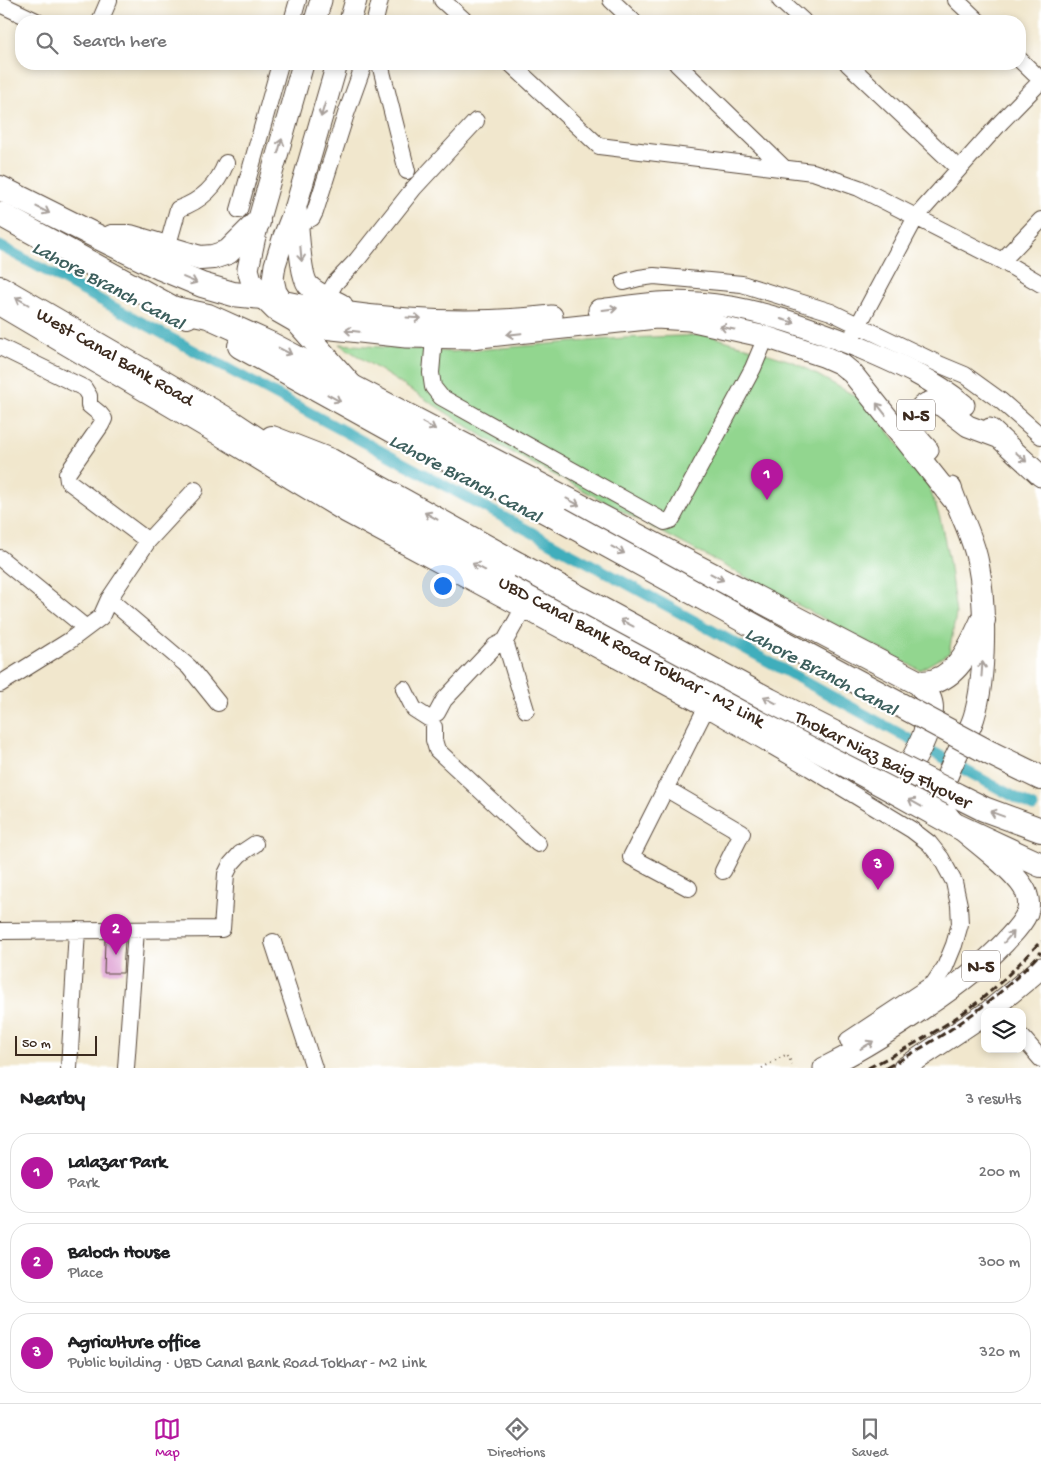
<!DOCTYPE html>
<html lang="en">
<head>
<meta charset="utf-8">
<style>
	:root { --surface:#fff; --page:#f6f6f6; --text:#202124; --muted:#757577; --line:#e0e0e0; --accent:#b5179e }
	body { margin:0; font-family:"Gochi Hand",sans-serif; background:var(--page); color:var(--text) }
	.controls { position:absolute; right:15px; bottom:15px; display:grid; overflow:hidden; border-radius:10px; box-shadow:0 2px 8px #0003 }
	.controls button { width:45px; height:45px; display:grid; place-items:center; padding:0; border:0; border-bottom:1px solid var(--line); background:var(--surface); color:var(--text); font:25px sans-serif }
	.scale { position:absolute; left:15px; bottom:12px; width:82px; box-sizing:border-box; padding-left:5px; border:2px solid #3b2a1e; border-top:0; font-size:14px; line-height:18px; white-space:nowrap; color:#3b2a1e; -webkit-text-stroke:4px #fff; paint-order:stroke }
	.you { position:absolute; left:442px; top:585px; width:18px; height:18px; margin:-12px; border:4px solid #fff; border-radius:50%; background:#1a73e8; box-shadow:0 0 0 8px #1a73e833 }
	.badge { display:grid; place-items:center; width:32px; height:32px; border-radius:50%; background:var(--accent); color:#fff; font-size:16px; font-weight:700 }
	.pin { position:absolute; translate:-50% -41px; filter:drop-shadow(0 1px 2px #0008) }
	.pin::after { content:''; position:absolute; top:26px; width:18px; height:15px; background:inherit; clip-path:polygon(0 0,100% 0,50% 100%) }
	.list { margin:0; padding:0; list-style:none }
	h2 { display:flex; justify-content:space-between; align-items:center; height:65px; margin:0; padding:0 20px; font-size:21px }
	h2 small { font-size:16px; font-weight:400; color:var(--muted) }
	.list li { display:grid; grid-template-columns:32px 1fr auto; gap:15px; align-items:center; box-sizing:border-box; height:80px; margin:0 10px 10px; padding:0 10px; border:1px solid var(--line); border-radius:20px }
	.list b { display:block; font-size:19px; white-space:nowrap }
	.list p { margin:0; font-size:16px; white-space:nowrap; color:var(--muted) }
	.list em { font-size:16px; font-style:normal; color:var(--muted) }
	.icon { flex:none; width:28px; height:28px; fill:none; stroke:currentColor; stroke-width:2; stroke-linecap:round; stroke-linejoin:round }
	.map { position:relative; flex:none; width:1041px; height:1068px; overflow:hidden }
	.search { position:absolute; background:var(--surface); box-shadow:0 2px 8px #0003; left:15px; right:15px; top:15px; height:55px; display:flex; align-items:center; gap:12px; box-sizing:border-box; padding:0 18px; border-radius:20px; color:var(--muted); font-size:19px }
	.sheet { height:335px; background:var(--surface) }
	nav { display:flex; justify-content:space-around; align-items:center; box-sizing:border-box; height:70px; border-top:1px solid var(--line); background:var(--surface); font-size:14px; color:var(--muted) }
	nav a { display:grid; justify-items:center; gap:2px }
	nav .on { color:var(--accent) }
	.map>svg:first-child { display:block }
</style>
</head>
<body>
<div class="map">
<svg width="1041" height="1068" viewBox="0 0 1041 1068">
	<rect width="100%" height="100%" fill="#fff"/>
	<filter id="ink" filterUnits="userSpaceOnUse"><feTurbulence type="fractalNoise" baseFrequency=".02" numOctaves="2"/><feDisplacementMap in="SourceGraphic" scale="10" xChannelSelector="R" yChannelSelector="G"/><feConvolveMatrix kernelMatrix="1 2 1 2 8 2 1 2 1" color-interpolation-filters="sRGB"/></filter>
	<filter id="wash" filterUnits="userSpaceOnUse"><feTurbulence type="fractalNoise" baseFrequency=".0096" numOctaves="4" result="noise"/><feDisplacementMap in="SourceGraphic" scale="20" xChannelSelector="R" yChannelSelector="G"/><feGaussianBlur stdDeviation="1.12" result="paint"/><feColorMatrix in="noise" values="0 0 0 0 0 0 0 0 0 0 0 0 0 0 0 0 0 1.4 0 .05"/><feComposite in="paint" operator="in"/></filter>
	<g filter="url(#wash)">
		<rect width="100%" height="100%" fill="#f1e7cd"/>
		<path fill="#92d68f" stroke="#668056" d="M708 335 794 362 866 402 927 481 940 518 949 561 956 614 949 653 920 670 489 440 339 344 452 352 624 338Z"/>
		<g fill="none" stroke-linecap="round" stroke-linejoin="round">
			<path stroke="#3faebc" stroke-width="11" d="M0 246 611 575 913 741
				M925 748 950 761
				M961 768 1033 807"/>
		</g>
		<g id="blocks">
			<path fill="#dfa2d4" d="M105 940H125L123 973H104Z"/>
		</g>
	</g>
	<g filter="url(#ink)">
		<use href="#blocks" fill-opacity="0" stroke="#564638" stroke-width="1"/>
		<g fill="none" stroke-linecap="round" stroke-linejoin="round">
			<g stroke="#564638" stroke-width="18">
				<path id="minor" d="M442 0 465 21
					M611 0 633 21
					M780 0 803 21
					M956 0 978 21
					M0 4 36 21
					M100 21 109 0
					M292 21 298 0
					M375 21 380 0
					M1020 60 1041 80
					M380 64 407 171
					M511 64 599 146 813 172 859 188 1002 261 1041 284
					M677 64 784 168
					M848 64 959 169
					M239 210 280 64
					M299 222 312 218 315 212 346 114 364 64
					M167 248 178 209C202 201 217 186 226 163
					M1002 261 1041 220
					M624 282 639 278 654 276 742 284 831 312 941 365 965 375 1001 401 1041 436
					M327 297 335 283 357 260 414 188 476 121
					M0 308 217 436 345 514 706 708 810 768 912 830 929 843 941 858 954 882 959 905 960 924 954 945 945 967 934 983 928 1005
					M853 335 916 217 1001 122 1041 81
					M434 338 431 373 433 387 441 397 665 522 671 520 673 517 753 368 766 337
					M0 347 84 388 89 396V405L100 414 104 419 101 425 67 474 68 481 148 541
					M0 558 86 628
					M109 599 189 667 218 703
					M505 641 526 710
					M0 684 69 641 101 617 109 599 148 541 195 490
					M404 689 414 709 428 718
					M437 713 444 700 495 646 505 641 523 609
					M434 727V740L437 750 538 844
					M665 788 742 833 723 871
					M689 888 631 857 706 708
					M0 931 222 929 226 874 231 864 240 854 255 844
					M273 942 314 1068
					M1022 1037 1041 1059
					M848 1040 934 983
					M69 1068 77 930
					M126 1068 136 930"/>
			</g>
			<g stroke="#564638" stroke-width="23">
				<path id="major" d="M315 21 321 0
					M350 21 356 0
					M303 64 258 222 248 269 251 280 262 297 275 310 296 322 323 328 406 337 471 338 656 318 689 320 766 337 823 356 841 364 852 373 955 502
					M337 64 296 206 283 239 275 265 273 279 276 292 296 322 352 385
					M296 209C299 226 299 273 308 285 316 294 332 299 342 305
					M267 298C358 319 458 327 552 316
					M599 310C632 306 665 300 698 303 754 307 809 327 861 348 898 364 933 379 964 405
					M990 429 1041 476
					M928 450C924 445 918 440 915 434 909 421 918 405 931 402L942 406 968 426 1000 438
					M988 1012 1041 968
					M824 1068C861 1050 894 1029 928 1005 955 987 981 967 1004 943 1012 934 1022 925 1027 913 1029 908 1029 901 1027 895 1022 875 974 841 957 826 951 820 945 814 942 805 936 785 968 738 974 717 986 679 986 602 978 563 973 536 959 513 951 488
					M904 1068 985 1014"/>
			</g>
			<g stroke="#564638" stroke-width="26">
				<g id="highway">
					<path d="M0 188 96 236 161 268 202 285 233 294 262 297"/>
					<path d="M0 214 187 316"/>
					<path d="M112 237H130L200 258 213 257 228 252 258 222"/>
					<path id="s1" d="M0 288 231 422 321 482 885 786 957 826 1041 865"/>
					<path d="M175 309 208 316 270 344 919 683C925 690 931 699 931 708 931 727 910 776 891 784"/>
					<path d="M240 346 394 431 560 519"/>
					<path d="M272 438 331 461 519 565"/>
					<path d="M919 683C924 683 930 683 935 681 960 673 973 642 983 620"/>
					<path d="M990 753 1041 778"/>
					<path d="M954 794 984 809 1041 830"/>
				</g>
			</g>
			<path stroke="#564638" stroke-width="2" stroke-dasharray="1 4" stroke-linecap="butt" d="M762 1068 787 1054 794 1068"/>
			<use href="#minor" stroke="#fff" stroke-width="16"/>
			<use href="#major" stroke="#fff" stroke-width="21"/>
			<use href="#highway" stroke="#fff" stroke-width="24"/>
			<path stroke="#3b2a1e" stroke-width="3" stroke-dasharray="8 4" stroke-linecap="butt" d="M868 1068C904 1050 939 1031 971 1007 997 988 1019 964 1041 941
				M886 1068C943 1037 998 1001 1041 952"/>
			<g stroke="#564638" stroke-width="26" stroke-linecap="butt">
				<path id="highway-bridge" d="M560 519 796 649 990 753
					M519 565 769 700 954 794"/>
			</g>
			<use href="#highway-bridge" stroke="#fff" stroke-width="24"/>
		</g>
		<defs><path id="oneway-shaft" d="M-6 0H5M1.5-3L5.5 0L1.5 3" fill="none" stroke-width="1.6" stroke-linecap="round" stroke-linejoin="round" transform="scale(1.25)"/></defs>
		<g stroke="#a79f9a">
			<use href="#oneway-shaft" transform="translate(323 110) rotate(107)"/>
			<use href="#oneway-shaft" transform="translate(280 146) rotate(-74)"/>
			<use href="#oneway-shaft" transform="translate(43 210) rotate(27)"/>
			<use href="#oneway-shaft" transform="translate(301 254) rotate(85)"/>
			<use href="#oneway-shaft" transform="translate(190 280) rotate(23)"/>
			<use href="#oneway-shaft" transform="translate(22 301) rotate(-150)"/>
			<use href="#oneway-shaft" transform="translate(610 309) rotate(-7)"/>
			<use href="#oneway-shaft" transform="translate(414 318) rotate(3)"/>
			<use href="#oneway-shaft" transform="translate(788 321) rotate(15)"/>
			<use href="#oneway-shaft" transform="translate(727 328) rotate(-169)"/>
			<use href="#oneway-shaft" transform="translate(352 331) rotate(-174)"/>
			<use href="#oneway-shaft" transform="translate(514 334) rotate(174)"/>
			<use href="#oneway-shaft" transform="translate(285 351) rotate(27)"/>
			<use href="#oneway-shaft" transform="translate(334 398) rotate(29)"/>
			<use href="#oneway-shaft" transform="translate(881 409) rotate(-128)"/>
			<use href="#oneway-shaft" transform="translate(429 426) rotate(28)"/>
			<use href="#oneway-shaft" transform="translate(1021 457) rotate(42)"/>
			<use href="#oneway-shaft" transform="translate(573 502) rotate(28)"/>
			<use href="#oneway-shaft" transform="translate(431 516) rotate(-151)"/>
			<use href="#oneway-shaft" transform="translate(618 550) rotate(28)"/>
			<use href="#oneway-shaft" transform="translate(479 567) rotate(-152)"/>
			<use href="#oneway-shaft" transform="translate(717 577) rotate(28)"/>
			<use href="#oneway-shaft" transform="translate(627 623) rotate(-152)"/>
			<use href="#oneway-shaft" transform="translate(982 669) rotate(-86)"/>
			<use href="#oneway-shaft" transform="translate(770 700) rotate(-152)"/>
			<use href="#oneway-shaft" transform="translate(915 803) rotate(-151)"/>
			<use href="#oneway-shaft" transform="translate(997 814) rotate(-160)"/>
			<use href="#oneway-shaft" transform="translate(1009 937) rotate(-48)"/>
			<use href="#oneway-shaft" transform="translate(867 1045) rotate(-31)"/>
		</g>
	</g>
	<g text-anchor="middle" stroke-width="4.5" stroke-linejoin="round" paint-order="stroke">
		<g fill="#fff" stroke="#766a62" stroke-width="1">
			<rect x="897" y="399.5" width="38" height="31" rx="4"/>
			<rect x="962" y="950.5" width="38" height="31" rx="4"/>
		</g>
		<g font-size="18" font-weight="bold" fill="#3b2a1e">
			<text x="916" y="421">N-5</text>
			<text x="981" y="972">N-5</text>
		</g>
		<g font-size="19" fill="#3b2a1e" stroke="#fff">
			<text dy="7" stroke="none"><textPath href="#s1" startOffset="134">West Canal Bank Road</textPath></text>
			<text dy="7" stroke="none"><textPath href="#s1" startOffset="729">UBD Canal Bank Road Tokhar - M2 Link</textPath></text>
			<text transform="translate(884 758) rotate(27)" y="7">Thokar Niaz Baig Flyover</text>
		</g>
		<g font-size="20" font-style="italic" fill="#3d5f5d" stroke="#fff">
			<text transform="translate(109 284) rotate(28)" y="7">Lahore Branch Canal</text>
			<text transform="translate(466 477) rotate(28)" y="7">Lahore Branch Canal</text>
			<text transform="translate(822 670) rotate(28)" y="7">Lahore Branch Canal</text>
		</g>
	</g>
</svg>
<div class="controls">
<button><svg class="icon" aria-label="layers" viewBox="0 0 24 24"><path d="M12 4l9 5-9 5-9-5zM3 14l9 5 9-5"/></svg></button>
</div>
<div class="scale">50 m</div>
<div class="you"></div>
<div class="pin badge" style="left:767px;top:500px">1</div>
<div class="pin badge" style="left:116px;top:955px">2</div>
<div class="pin badge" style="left:878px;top:890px">3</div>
<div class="search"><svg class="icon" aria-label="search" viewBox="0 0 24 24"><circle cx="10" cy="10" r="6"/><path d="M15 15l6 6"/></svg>Search here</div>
</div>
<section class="sheet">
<h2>Nearby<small>3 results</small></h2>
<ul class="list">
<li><span class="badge">1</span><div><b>Lalazar Park</b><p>Park</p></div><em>200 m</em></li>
<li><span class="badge">2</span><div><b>Baloch House</b><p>Place</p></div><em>300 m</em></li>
<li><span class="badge">3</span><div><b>Agriculture office</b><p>Public building · UBD Canal Bank Road Tokhar - M2 Link</p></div><em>320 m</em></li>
</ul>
</section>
<nav>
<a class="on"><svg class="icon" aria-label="map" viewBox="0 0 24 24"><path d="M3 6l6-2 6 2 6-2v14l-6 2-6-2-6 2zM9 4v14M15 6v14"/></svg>Map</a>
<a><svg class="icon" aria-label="directions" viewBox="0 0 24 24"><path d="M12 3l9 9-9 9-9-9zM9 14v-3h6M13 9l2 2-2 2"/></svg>Directions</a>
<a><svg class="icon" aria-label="saved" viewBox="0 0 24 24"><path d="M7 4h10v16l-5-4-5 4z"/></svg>Saved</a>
</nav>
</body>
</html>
